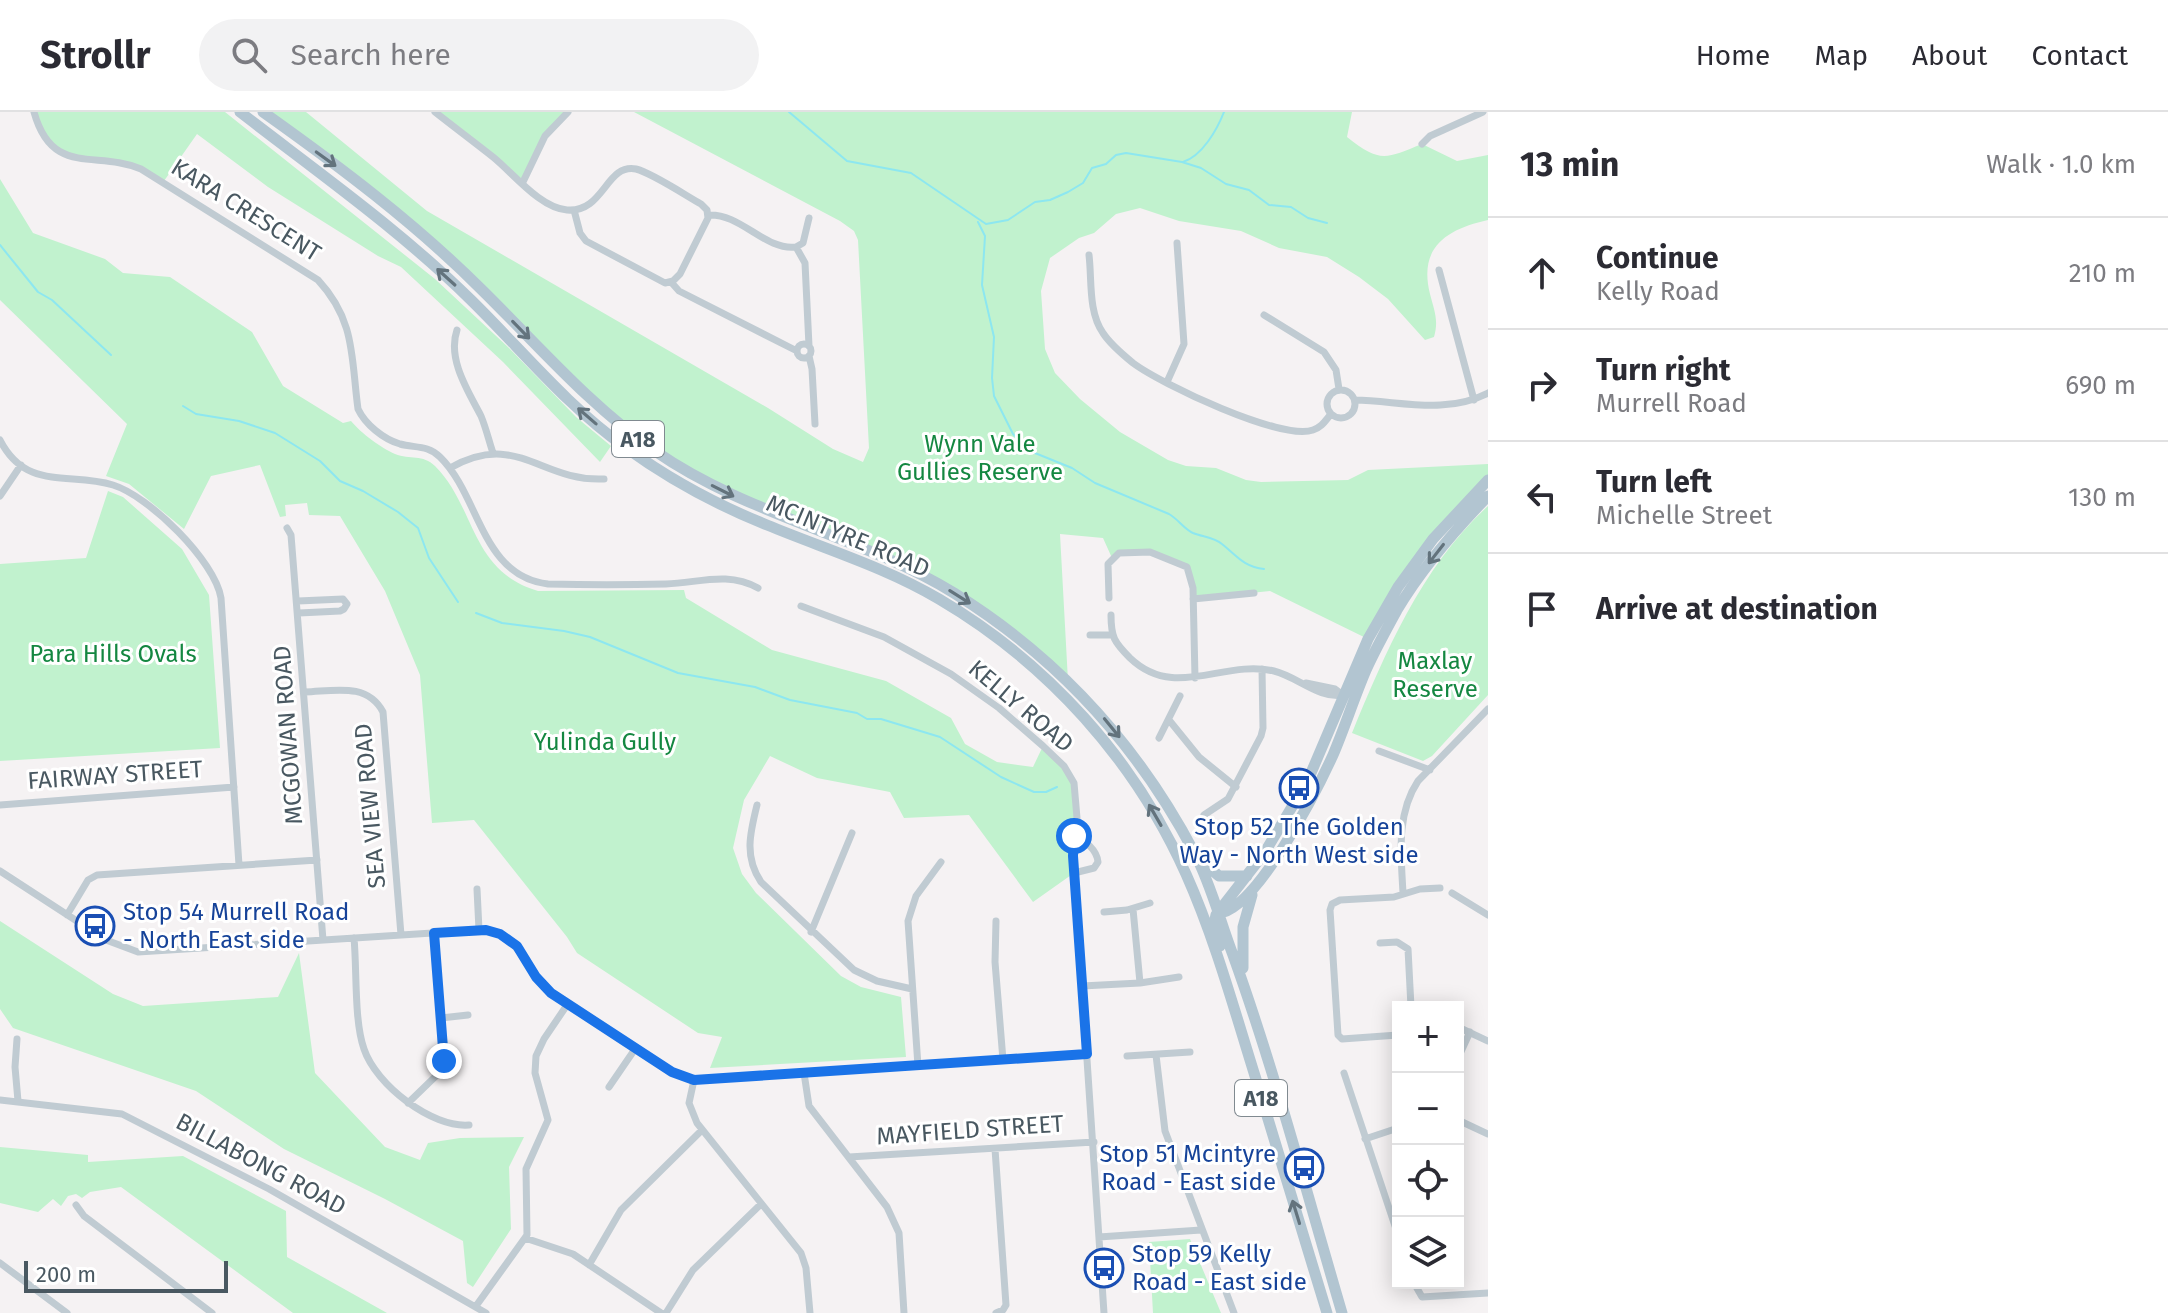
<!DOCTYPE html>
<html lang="en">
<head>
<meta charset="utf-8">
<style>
	:root { --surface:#fff; --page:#f2f2f3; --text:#2b2b33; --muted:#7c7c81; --line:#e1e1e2 }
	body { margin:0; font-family:"Fira Sans",sans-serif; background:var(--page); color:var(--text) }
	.controls { position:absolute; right:24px; bottom:24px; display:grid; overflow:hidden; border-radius:0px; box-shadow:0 4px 20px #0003 }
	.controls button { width:72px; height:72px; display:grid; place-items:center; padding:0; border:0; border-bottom:2px solid var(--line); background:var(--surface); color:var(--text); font:40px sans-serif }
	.scale { position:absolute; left:24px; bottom:20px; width:204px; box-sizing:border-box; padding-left:8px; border:4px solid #495861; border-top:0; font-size:22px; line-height:28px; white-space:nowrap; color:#495861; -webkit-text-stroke:6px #fff; paint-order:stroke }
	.stop { position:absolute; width:24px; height:24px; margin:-18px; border:6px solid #1a73e8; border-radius:50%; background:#fff }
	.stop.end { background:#1a73e8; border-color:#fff; box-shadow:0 2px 8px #0008 }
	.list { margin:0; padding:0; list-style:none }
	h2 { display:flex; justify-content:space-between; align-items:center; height:104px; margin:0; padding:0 32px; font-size:34px }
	h2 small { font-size:26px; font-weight:400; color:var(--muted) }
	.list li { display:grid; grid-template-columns:52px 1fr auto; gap:24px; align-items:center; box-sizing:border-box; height:112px; padding:0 32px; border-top:2px solid var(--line) }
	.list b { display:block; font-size:30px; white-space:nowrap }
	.list p { margin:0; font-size:26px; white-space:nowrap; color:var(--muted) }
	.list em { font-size:26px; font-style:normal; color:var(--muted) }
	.icon { flex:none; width:44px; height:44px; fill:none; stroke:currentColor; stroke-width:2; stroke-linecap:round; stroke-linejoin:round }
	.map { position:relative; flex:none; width:1488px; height:1201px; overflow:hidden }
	header { display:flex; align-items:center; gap:48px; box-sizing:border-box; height:112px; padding:0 40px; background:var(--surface); border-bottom:2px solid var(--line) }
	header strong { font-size:38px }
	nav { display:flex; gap:44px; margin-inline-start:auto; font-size:28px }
	.search { width:560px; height:72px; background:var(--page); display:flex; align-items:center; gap:20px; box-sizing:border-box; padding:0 28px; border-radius:44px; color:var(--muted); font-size:30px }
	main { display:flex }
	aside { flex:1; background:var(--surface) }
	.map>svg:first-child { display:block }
</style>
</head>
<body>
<header>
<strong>Strollr</strong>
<div class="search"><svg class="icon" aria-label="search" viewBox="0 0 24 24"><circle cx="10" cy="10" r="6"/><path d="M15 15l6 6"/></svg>Search here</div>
<nav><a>Home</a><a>Map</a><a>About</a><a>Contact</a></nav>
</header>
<main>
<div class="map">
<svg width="1488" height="1201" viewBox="0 0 1488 1201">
	<rect width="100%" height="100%" fill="#f5f2f3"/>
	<path fill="#c1f2ce" d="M34 0H225L435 167 509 236 576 305 611 334 600 350 503 250 401 155 378 144 268 75 197 22 164 69 141 57 73 45 47 28Z
		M263 0H306L427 99 768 296 833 337 863 350 869 336 858 128 854 119 840 109 634 0H1352L1347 25C1380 51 1385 47 1422 32L1457 49 1488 43V108C1448 117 1418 134 1430 182 1434 198 1439 208 1434 225L1425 228 1388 187 1359 165 1327 145 1279 136 1241 119 1179 109 1140 96 1116 102 1094 121 1079 126 1050 146 1041 179 1045 237 1055 261 1080 287 1120 320 1168 348 1186 354 1216 356 1246 368 1261 370 1348 368 1368 358 1488 352V368L1453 404 1368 527 1270 479 1193 487 1192 468 1181 450 1132 439 1112 446 1103 426 1060 422 1068 569 950 479 771 401 638 328 455 152Z
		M435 0H568L555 11 522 72Z
		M0 67 33 121 105 147 123 161 170 165 252 220 283 274 343 311 351 309C361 321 381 336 395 342 410 348 423 342 435 354 476 395 470 459 538 479L684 478 686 486 772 538 886 569 951 606 965 632 997 650 1033 655 1043 634 1064 654 1075 678 1074 761 1033 790 969 703 904 706 890 680 817 666 770 644 744 688 733 736 742 762 756 781 841 864 861 875 901 885 906 945 710 956 722 925 698 921 577 841 567 825 474 708 432 711 420 563 385 479 340 404 309 403 307 391 285 393 286 404 280 405 260 353 211 364 184 417 129 372 106 364 127 312 0 188Z
		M108 379 123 385 182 437 209 483 220 636 0 649V452L86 446Z
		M1488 394V583L1432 644 1423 649 1352 621C1385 541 1422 454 1488 394Z
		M0 809 113 882 143 894 278 885 299 841 315 961 385 1035 420 1048 428 1031 460 1026 524 1025 509 1055 511 1117 473 1175 467 1171 463 1129 385 1087 284 1037 196 979 13 916 0 897Z
		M0 1035 88 1043V1050L183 1044 286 1099 287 1145 387 1201H293L121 1075 90 1080 82 1086 76 1082 68 1084 61 1094 53 1087 38 1100 0 1091Z
		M1190 1127 1221 1201H1153L1149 1130Z"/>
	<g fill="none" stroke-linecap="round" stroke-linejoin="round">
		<path stroke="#8de7f0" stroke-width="2" d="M789 0 847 49 911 61 986 112 1008 108 1035 90 1050 88 1068 80 1083 71 1092 56 1106 52 1116 43 1126 41 1182 50 1201 56 1226 72 1249 78 1269 93 1291 95 1308 106 1327 111
			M1183 50C1202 44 1217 18 1224 0
			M978 110 985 124 982 173 994 225 992 266 994 284 1013 322 1030 339 1072 356 1095 371 1169 402C1178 407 1184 417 1193 421 1203 425 1214 425 1222 432 1237 444 1244 455 1264 457
			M0 133 38 180 52 188 111 243
			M183 294 196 302 239 309 275 321 320 349 340 369 363 379 398 400 418 416 429 446 458 490
			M476 501 502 511 564 519 590 525 678 561 755 575 790 588 857 601 867 607H881L940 625 1001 665 1034 680H1046L1057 675"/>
		<path stroke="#c0cbd2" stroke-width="7" d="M34 0C52 65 96 38 141 57L318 168C356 209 351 246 358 297 365 312 383 327 400 332 415 336 428 333 440 345 480 384 481 464 548 472 587 473 627 473 666 472 699 471 727 459 758 476
			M435 0C454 15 474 30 493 45 513 61 540 96 567 98 604 101 606 51 636 57 652 61 685 83 701 92L707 98 708 106 680 162 673 169 665 171 586 129 580 121 574 98
			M1422 32 1430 24 1483 0
			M522 72 545 24 568 0
			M708 103C741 101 765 139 796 135L805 151 809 234
			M796 135 803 131 809 106
			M1089 143C1092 167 1088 200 1103 221 1110 232 1122 242 1133 251 1161 272 1281 329 1313 318 1322 315 1325 309 1331 302
			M1439 158 1474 288
			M671 170 679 179 797 239
			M1264 203 1324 240 1336 258 1339 277
			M457 218C447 247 468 279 481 304 486 316 489 329 493 341
			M797 239a7 7 0 1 1 14 0a7 7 0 1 1-14 0Z
			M809 244 812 257 815 312
			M1167 270 1184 232 1177 131
			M1327 292a14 14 0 1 1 28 0a14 14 0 1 1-28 0Z
			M1355 288C1401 289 1445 303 1488 281
			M0 328C26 379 69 360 113 373 149 384 215 449 221 486L239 753
			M450 356C517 318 540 370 604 367
			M0 384 21 353
			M287 416 291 423 323 828
			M1109 486 1108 452 1119 441 1150 440 1187 455 1193 476 1195 566
			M1193 487 1254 481
			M298 489 343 487 347 492 344 497 340 499 299 501
			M801 494 884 525 951 562 999 596 1043 634 1064 654 1074 671 1077 706 1073 739 1104 1201
			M1111 503C1111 525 1114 530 1130 546 1175 589 1223 547 1274 559 1298 565 1319 587 1343 583
			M1090 523H1111
			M1306 571 1335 577 1343 583
			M305 580C334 579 367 570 383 600L401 823
			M1169 608 1199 645 1236 675
			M1159 626 1180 584
			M1379 639 1430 658
			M0 693 234 675
			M757 693C750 721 744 745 761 770L854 858 877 869 912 877
			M1204 703 1228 687 1261 624 1263 616 1262 557
			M1351 712 1402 714
			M0 759 106 828 138 840 479 818C520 819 526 858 551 881L672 960 694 968 1087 942
			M1074 761 1094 756 1098 750C1097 738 1086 729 1074 724
			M477 777 479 818
			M1403 781C1401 743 1396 702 1418 669L1488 597
			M1452 781 1488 803
			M1133 797 1140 871
			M1104 800 1127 798 1150 791
			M67 803 88 768 97 763 317 748
			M996 809 995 850 1003 948
			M811 820 852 721
			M354 826C357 858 354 909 364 937 376 973 432 1016 469 1013
			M1380 831 1397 830 1408 837 1411 895
			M1082 874 1140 871 1179 865
			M441 906 468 903
			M1458 915 1488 929
			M1398 923 1342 927 1338 923 1330 798 1332 792 1340 788 1394 785 1420 777 1440 776
			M17 927 15 955 18 989
			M1156 943 1165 1019 1234 1201
			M1127 944 1190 940
			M1458 946 1470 920
			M918 954 908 809 916 784 941 750
			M804 961 809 994 887 1095 899 1121 904 1201
			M1344 961 1398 1123
			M694 968 689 991 697 1011 801 1141 806 1156 810 1201
			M609 975 635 937
			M0 988 122 1002 269 1077 486 1201
			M408 991 438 962 444 951 434 821
			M1458 1008 1488 1022
			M1365 1027 1398 1016
			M995 1037 1006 1193 1003 1198 996 1201
			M849 1045 1094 1030
			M76 1093 84 1104 212 1201
			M1099 1125 1201 1118
			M525 1126 573 1142 661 1201
			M0 1151 67 1201
			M589 1153 621 1098 702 1018
			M1414 1171 1422 1185 1488 1181
			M476 1194 527 1123 526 1057 548 1008 535 961 536 944 544 927 567 893
			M666 1201 693 1158 761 1092"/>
		<path stroke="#b2c5d1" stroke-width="11" d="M240 0C319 61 400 118 471 188 522 238 567 294 625 335 669 367 717 393 767 413 825 437 885 455 939 487 1048 551 1135 648 1186 762 1215 827 1234 897 1255 964 1279 1043 1303 1122 1327 1201
			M263 0C339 54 415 111 481 177 538 233 589 293 655 339 747 403 859 423 954 481 1057 545 1137 632 1194 740 1211 772 1220 809 1233 843 1275 960 1307 1082 1342 1201
			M1201 749 1219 764H1247
			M1218 801C1255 801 1318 676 1333 643 1345 615 1354 586 1366 558 1375 538 1386 518 1397 498 1422 456 1454 419 1488 384
			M1220 834 1214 812 1216 803 1265 740 1308 668 1368 527 1398 475 1433 427 1488 368
			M1243 856V815L1252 783"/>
	</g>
	<defs><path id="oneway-shaft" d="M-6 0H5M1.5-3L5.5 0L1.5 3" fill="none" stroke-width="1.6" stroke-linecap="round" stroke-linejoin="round" transform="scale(2)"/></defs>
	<g stroke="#63737d">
		<use href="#oneway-shaft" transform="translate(326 47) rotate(36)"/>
		<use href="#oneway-shaft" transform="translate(446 165) rotate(-138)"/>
		<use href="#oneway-shaft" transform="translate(521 218) rotate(46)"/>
		<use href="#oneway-shaft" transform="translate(587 304) rotate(-139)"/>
		<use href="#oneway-shaft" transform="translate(723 379) rotate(27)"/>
		<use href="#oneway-shaft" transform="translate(1436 442) rotate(128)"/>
		<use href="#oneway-shaft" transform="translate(960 485) rotate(32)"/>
		<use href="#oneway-shaft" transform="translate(1112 616) rotate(51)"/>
		<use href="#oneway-shaft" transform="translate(1155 703) rotate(-120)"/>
		<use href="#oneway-shaft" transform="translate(1296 1100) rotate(-107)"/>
	</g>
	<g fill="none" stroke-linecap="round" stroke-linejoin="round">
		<path stroke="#1a73e8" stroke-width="10" d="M444 949 434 821 486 818 500 822 517 834 536 865 551 881 672 960 694 968 1087 942 1073 744 1074 724"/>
	</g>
	<defs>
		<g id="bus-ring" transform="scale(2)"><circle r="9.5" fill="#fff" stroke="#1a4fb4" stroke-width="1.5"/><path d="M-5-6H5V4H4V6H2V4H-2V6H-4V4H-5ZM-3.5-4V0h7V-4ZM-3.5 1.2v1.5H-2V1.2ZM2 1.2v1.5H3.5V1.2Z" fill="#1a4fb4"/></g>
	</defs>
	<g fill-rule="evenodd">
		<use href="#bus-ring" x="1299" y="676"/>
		<use href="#bus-ring" x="95" y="814"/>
		<use href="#bus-ring" x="1304" y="1056"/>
		<use href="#bus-ring" x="1104" y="1156"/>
	</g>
	<g text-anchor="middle" stroke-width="6" stroke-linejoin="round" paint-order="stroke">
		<g fill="#fff" stroke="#808a90" stroke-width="2">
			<rect x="612" y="309" width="52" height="36" rx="6"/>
			<rect x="1235" y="968" width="52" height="36" rx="6"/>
		</g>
		<g font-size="22" font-weight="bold" fill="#495861">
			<text x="638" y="335">A18</text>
			<text x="1261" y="994">A18</text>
		</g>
		<g font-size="24" fill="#495861" stroke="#fff">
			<text transform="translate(246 98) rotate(32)" y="8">KARA CRESCENT</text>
			<text transform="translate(848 424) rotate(23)" y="8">MCINTYRE ROAD</text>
			<text transform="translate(1021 594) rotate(40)" y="8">KELLY ROAD</text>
			<text transform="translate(288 623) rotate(-94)" y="8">MCGOWAN ROAD</text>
			<text transform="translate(115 663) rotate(-4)" y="8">FAIRWAY STREET</text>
			<text transform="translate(370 694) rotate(-95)" y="8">SEA VIEW ROAD</text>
			<text transform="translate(970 1018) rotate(-4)" y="8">MAYFIELD STREET</text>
			<text transform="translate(261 1052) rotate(28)" y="8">BILLABONG ROAD</text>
		</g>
		<g font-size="24" fill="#148741" stroke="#fff">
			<text x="980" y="340">Wynn Vale<tspan x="980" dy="28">Gullies Reserve</tspan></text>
			<text x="113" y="550">Para Hills Ovals</text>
			<text x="1435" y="557">Maxlay<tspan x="1435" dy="28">Reserve</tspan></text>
			<text x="605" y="638">Yulinda Gully</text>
		</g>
		<g font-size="24" fill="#164399" stroke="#fff" text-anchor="start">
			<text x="1299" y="723" text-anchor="middle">Stop 52 The Golden<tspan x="1299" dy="28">Way - North West side</tspan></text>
			<text x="123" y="808">Stop 54 Murrell Road<tspan x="123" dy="28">- North East side</tspan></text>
			<text x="1276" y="1050" text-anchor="end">Stop 51 Mcintyre<tspan x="1276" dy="28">Road - East side</tspan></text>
			<text x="1132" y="1150">Stop 59 Kelly<tspan x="1132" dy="28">Road - East side</tspan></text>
		</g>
	</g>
</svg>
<div class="controls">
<button>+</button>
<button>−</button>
<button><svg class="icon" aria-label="locate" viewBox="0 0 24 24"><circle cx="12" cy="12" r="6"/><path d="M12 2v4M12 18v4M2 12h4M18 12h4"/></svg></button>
<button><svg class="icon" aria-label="layers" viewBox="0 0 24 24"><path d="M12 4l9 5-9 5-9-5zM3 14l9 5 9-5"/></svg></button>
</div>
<div class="scale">200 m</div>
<div class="stop" style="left:1074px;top:724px"></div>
<div class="stop end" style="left:444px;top:949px"></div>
</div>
<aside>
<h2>13 min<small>Walk · 1.0 km</small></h2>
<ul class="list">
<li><svg class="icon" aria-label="ahead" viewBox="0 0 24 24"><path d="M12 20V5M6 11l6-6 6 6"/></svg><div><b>Continue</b><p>Kelly Road</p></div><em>210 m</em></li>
<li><svg class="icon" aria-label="right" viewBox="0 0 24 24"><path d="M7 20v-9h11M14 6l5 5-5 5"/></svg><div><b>Turn right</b><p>Murrell Road</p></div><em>690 m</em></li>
<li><svg class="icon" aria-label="left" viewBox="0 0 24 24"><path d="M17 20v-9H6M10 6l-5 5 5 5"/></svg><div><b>Turn left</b><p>Michelle Street</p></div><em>130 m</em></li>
<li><svg class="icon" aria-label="arrive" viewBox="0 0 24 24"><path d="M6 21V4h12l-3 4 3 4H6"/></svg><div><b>Arrive at destination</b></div></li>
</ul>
</aside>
</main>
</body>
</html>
